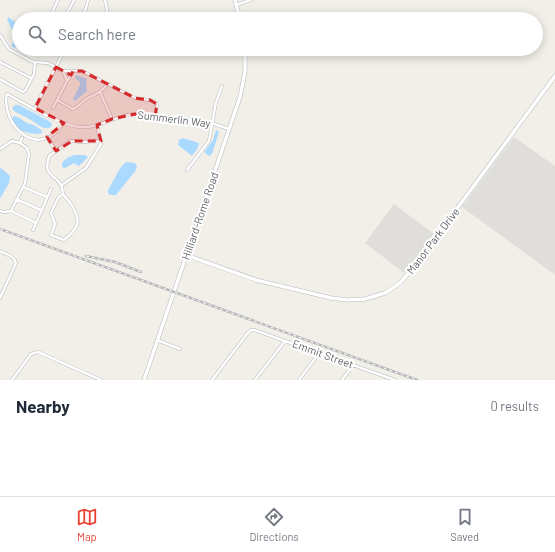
<!DOCTYPE html>
<html lang="en">
<head>
<meta charset="utf-8">
<style>
	:root { --surface:#fff; --page:#f2f2f3; --text:#1f2937; --muted:#747a83; --line:#e0e1e3; --accent:#ea4335 }
	body { margin:0; font-family:Barlow,sans-serif; background:var(--page); color:var(--text) }
	.list { margin:0; padding:0; list-style:none }
	h2 { display:flex; justify-content:space-between; align-items:center; height:52px; margin:0; padding:0 16px; font-size:17px }
	h2 small { font-size:13px; font-weight:400; color:var(--muted) }
	.icon { flex:none; width:22px; height:22px; fill:none; stroke:currentColor; stroke-width:2; stroke-linecap:round; stroke-linejoin:round }
	.map { position:relative; flex:none; width:555px; height:380px; overflow:hidden }
	.search { position:absolute; background:var(--surface); box-shadow:0 2px 10px #0003; left:12px; right:12px; top:12px; height:44px; display:flex; align-items:center; gap:10px; box-sizing:border-box; padding:0 14px; border-radius:22px; color:var(--muted); font-size:15px }
	.sheet { height:116px; background:var(--surface) }
	nav { display:flex; justify-content:space-around; align-items:center; box-sizing:border-box; height:56px; border-top:1px solid var(--line); background:var(--surface); font-size:11px; color:var(--muted) }
	nav a { display:grid; justify-items:center; gap:2px }
	nav .on { color:var(--accent) }
	.map>svg:first-child { display:block }
</style>
</head>
<body>
<div class="map">
<svg width="555" height="380" viewBox="0 0 555 380">
	<rect width="100%" height="100%" fill="#f1efe8"/>
	<path fill="#e0deda" d="M514 137 555 166V275L462 207Z
		M394 204 434 234 404 273 365 243Z"/>
	<path fill="#aadaff" d="M8 17 19 25V44L15 48 11 46 16 38 7 19Z
		M76 75 87 79 86 83 87 91 75 101 73 99 80 85V82L75 78Z
		M15 105H19L49 121 52 124 51 127C43 131 38 124 31 120 26 117 19 114 14 111L12 108Z
		M14 116C19 117 21 119 25 122 31 125 35 124 42 131V133C33 136 17 131 11 122V120Z
		M216 130 219 132 212 154 209 156 204 152 213 140Z
		M183 138 199 143 198 148 192 156 178 145 179 140Z
		M75 155H85L88 157 79 166 74 163 65 168 62 167C61 160 68 157 75 155Z
		M126 162 135 163 137 167 136 170 116 195H110L108 193V190L121 167Z
		M1 168 10 176 9 183 0 199V169Z"/>
	<g fill="none" stroke-linecap="round" stroke-linejoin="round">
		<g stroke="#b5b8bc" stroke-width="3.5">
			<path id="street" d="M236 5 251 0
				M49 19 58 0
				M64 19 74 0
				M81 19 86 8 88 0
				M103 19 107 10 105 0
				M0 35 9 49 31 61 35 62 48 63 63 71H82L135 98 154 101 157 104 155 117
				M0 62 31 78
				M0 79 23 92 25 91 34 74 35 62
				M68 80 73 71
				M100 92 112 119
				M57 100 73 109C78 107 81 103 86 99 94 94 102 93 107 84
				M35 108 65 49
				M53 108 67 81 63 71
				M63 123C39 162 0 124 7 94 26 104 66 130 87 127 104 125 118 115 135 114L205 121 229 129
				M47 137 56 151
				M0 149 12 141 20 143 22 138
				M187 170 209 141 216 102 222 86
				M62 185 86 168 101 144 97 125
				M23 187 47 197
				M63 194 58 198 51 213 55 224 51 235 64 240C79 228 82 221 71 204 69 200 64 197 63 194 62 191 63 188 61 185 54 173 43 177 49 156L70 141H74L80 142 101 141
				M16 199 41 210
				M0 211 4 212 11 211 25 183 29 154 27 148 20 143
				M11 211 36 223
				M33 230 51 189
				M0 251C6 254 14 256 16 263L0 298
				M157 340 180 349
				M12 380 31 354 38 352 101 380
				M212 380 247 334 251 330H254L395 380
				M255 380 285 341
				M299 380 319 353
				M342 380 353 365"/>
		</g>
		<g stroke="#b6babf" stroke-width="4.5">
			<path id="secondary" d="M235 0 240 19
				M186 255 256 280 331 298 347 300 365 299 385 293 400 283 413 268 555 76
				M144 380 240 97 245 72V49"/>
		</g>
		<use href="#street" stroke="#fff" stroke-width="2.5"/>
		<use href="#secondary" stroke="#fff" stroke-width="3.5"/>
		<g stroke="#b6b7b8" stroke-width="2.5">
			<path id="rail" d="M0 229 417 380
				M86 256 115 262 141 272"/>
		</g>
		<use href="#rail" stroke="#fff" stroke-width="1" stroke-dasharray="3" stroke-linecap="butt"/>
	</g>
	<path fill="#d62828" fill-opacity="0.2" stroke="#d62828" stroke-width="3" stroke-dasharray="8 5" stroke-linejoin="round" d="M56 67 71 75 73 71H82L135 98 150 100 157 104 155 117 135 114 112 119 97 125 101 141H72L56 151 47 137 64 123 35 108Z"/>
	<g text-anchor="middle" stroke-width="4" stroke-linejoin="round" paint-order="stroke">
		<g font-size="11" fill="#5f6368" stroke="#fff">
			<text transform="translate(174 119) rotate(7)" y="4">Summerlin Way</text>
			<text transform="translate(200 216) rotate(-71)" y="4">Hilliard-Rome Road</text>
			<text transform="translate(433 241) rotate(-53)" y="4">Manor Park Drive</text>
			<text transform="translate(323 354) rotate(20)" y="4">Emmit Street</text>
		</g>
	</g>
</svg>
<div class="search"><svg class="icon" aria-label="search" viewBox="0 0 24 24"><circle cx="10" cy="10" r="6"/><path d="M15 15l6 6"/></svg>Search here</div>
</div>
<section class="sheet">
<h2>Nearby<small>0 results</small></h2>
<ul class="list">
</ul>
</section>
<nav>
<a class="on"><svg class="icon" aria-label="map" viewBox="0 0 24 24"><path d="M3 6l6-2 6 2 6-2v14l-6 2-6-2-6 2zM9 4v14M15 6v14"/></svg>Map</a>
<a><svg class="icon" aria-label="directions" viewBox="0 0 24 24"><path d="M12 3l9 9-9 9-9-9zM9 14v-3h6M13 9l2 2-2 2"/></svg>Directions</a>
<a><svg class="icon" aria-label="saved" viewBox="0 0 24 24"><path d="M7 4h10v16l-5-4-5 4z"/></svg>Saved</a>
</nav>
</body>
</html>
